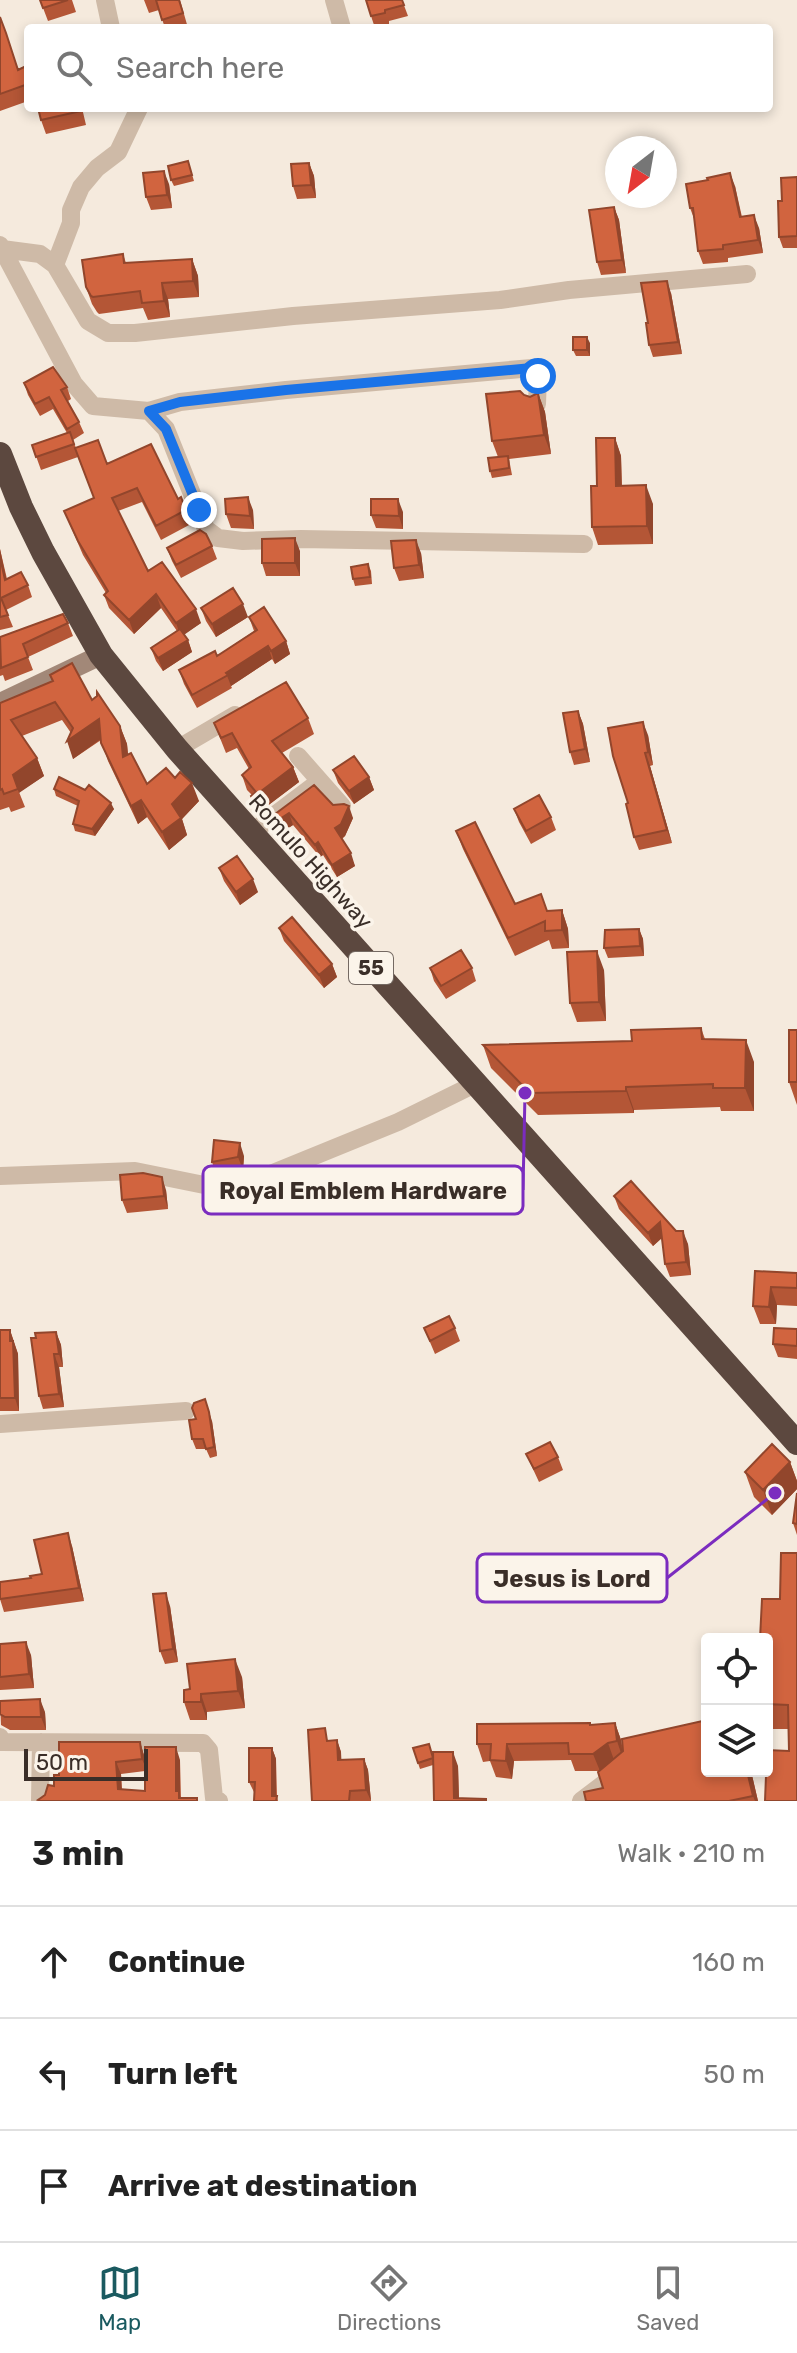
<!DOCTYPE html>
<html lang="en">
<head>
<meta charset="utf-8">
<style>
	:root { --surface:#fff; --page:#f6f6f6; --text:#222; --muted:#767676; --line:#e0e0e0; --accent:#1a5a60 }
	body { margin:0; font-family:Rubik,sans-serif; background:var(--page); color:var(--text) }
	.controls { position:absolute; right:24px; bottom:24px; display:grid; overflow:hidden; border-radius:8px; box-shadow:0 4px 12px #0003 }
	.controls button { width:72px; height:72px; display:grid; place-items:center; padding:0; border:0; border-bottom:2px solid var(--line); background:var(--surface); color:var(--text); font:40px sans-serif }
	.compass { position:absolute; left:605px; top:136px; width:72px; height:72px; border-radius:50%; background:var(--surface); box-shadow:0 4px 12px #0003; rotate:211deg }
	.scale { position:absolute; left:24px; bottom:20px; width:124px; box-sizing:border-box; padding-left:8px; border:4px solid #3a2e28; border-top:0; font-size:22px; line-height:28px; white-space:nowrap; color:#3a2e28; -webkit-text-stroke:6px #fbf4ea; paint-order:stroke }
	.stop { position:absolute; width:24px; height:24px; margin:-18px; border:6px solid #1a73e8; border-radius:50%; background:#fff }
	.stop.end { background:#1a73e8; border-color:#fff; box-shadow:0 2px 8px #0008 }
	.list { margin:0; padding:0; list-style:none }
	h2 { display:flex; justify-content:space-between; align-items:center; height:104px; margin:0; padding:0 32px; font-size:34px }
	h2 small { font-size:26px; font-weight:400; color:var(--muted) }
	.list li { display:grid; grid-template-columns:52px 1fr auto; gap:24px; align-items:center; box-sizing:border-box; height:112px; padding:0 32px; border-top:2px solid var(--line) }
	.list b { display:block; font-size:30px; white-space:nowrap }
	.list em { font-size:26px; font-style:normal; color:var(--muted) }
	.icon { flex:none; width:44px; height:44px; fill:none; stroke:currentColor; stroke-width:2; stroke-linecap:round; stroke-linejoin:round }
	.map { position:relative; flex:none; width:797px; height:1801px; overflow:hidden }
	.search { position:absolute; background:var(--surface); box-shadow:0 4px 12px #0003; left:24px; right:24px; top:24px; height:88px; display:flex; align-items:center; gap:20px; box-sizing:border-box; padding:0 28px; border-radius:8px; color:var(--muted); font-size:30px }
	.sheet { height:440px; background:var(--surface) }
	nav { display:flex; justify-content:space-around; align-items:center; box-sizing:border-box; height:112px; border-top:2px solid var(--line); background:var(--surface); font-size:22px; color:var(--muted) }
	nav a { display:grid; justify-items:center; gap:4px }
	nav .on { color:var(--accent) }
	.map>svg:first-child { display:block }
</style>
</head>
<body>
<div class="map">
<svg width="797" height="1801" viewBox="0 0 797 1801">
	<rect width="100%" height="100%" fill="#f5eadd"/>
	<g fill="none" stroke-linecap="round" stroke-linejoin="round">
		<path stroke="#cebaa7" stroke-width="18" d="M105 0 111 28
			M334 0 342 28
			M0 245 74 384 93 406 149 411 166 429 206 529 218 538 243 541 301 539 584 544
			M2 249 40 254 55 265 88 321 108 333H135L293 316 500 300 569 290 747 274
			M55 265 71 223V210L81 187 97 168 118 152 139 108
			M149 411 180 402 286 390 532 368 538 376 537 404
			M177 749 235 715
			M298 756 342 806
			M251 833 320 781
			M0 1176 135 1171 219 1188 263 1177 398 1122 475 1084
			M0 1424 186 1411
			M0 1737V1742L203 1743 209 1750 214 1798 219 1801
			M40 1801 41 1742
			M581 1801 619 1772"/>
		<path stroke="#a28878" stroke-width="20" d="M0 703 101 655"/>
		<path stroke="#5c483f" stroke-width="24" d="M0 454 21 507 43 552 101 655 177 749 797 1443"/>
	</g>
	<path fill="#b45636" fill-rule="evenodd" d="M40 0H72L76 12 48 21Z
		M144 0H180L188 28H165L159 10 149 13Z
		M402 0 408 16 389 21V24L375 28 371 16Z
		M0 17 18 69 28 65V101L0 111Z
		M82 108 86 125 46 134 41 120Z
		M188 161 194 181 174 186 171 180Z
		M309 163 314 176 316 198 297 199 293 186Z
		M797 177V248H783L779 237 782 201Z
		M169 184 172 208 151 210 146 197Z
		M735 186 742 217 759 228 763 253 728 258V262L703 264 698 251 695 221 690 208Z
		M614 207 619 220 626 273 601 275 597 262Z
		M123 254 126 263 192 259 198 276 199 297 168 299 170 317 148 320 143 308 99 314 97 312 92 304 86 287Z
		M671 293 682 354 653 357 649 345Z
		M590 343V356H576L573 350Z
		M24 383 67 387 71 399 68 401 79 422 84 433 73 440 76 448 178 499 181 497 191 524 161 540 142 502 118 511 148 571 201 623 184 634 188 640 192 652 163 671 156 661 151 648 177 631 161 608 134 634 109 608 104 595 106 593 83 555 64 511 94 498 78 457 41 470 32 445 67 433 53 409 40 416 28 395Z
		M538 393 545 412 551 454 509 459 512 475 492 478 490 471 498 457 492 441 524 395 530 397Z
		M615 438 621 456 622 486 653 504V544L598 545 592 527 597 486Z
		M253 510 254 529 231 528 226 514Z
		M403 512V529L376 528 371 515Z
		M212 546 217 559 181 578 172 561 167 548Z
		M0 549 7 579 28 585 32 597 6 610 13 627 0 630Z
		M300 551V576H266L262 563Z
		M421 553 424 578 399 581 394 568Z
		M368 564 371 571 372 584 355 586 353 579Z
		M201 608 248 617 216 637 206 621Z
		M249 617 286 641 290 654 275 664 272 659 231 686 232 688 197 708 184 684 179 670 217 656 254 631Z
		M68 623 73 636 28 657 33 670 5 681 3 675 0 676V637Z
		M50 675 92 700 120 726 127 744 128 755 147 784 175 778 199 801 182 819 187 835 169 850 147 817 138 824 108 761 101 740 73 759 71 733 62 720 22 736 37 758 44 776 19 792 25 807 11 812 9 807 0 810V703L52 681Z
		M578 711 583 724 590 762 574 765 570 752Z
		M308 718 314 734 282 753 293 767 299 782 258 813 251 796 252 795 247 790 242 775 249 769 237 748 226 753 214 723Z
		M648 735 653 765 650 766 672 843 639 850 634 837 628 803Z
		M333 770 369 777 374 790 354 804 338 783Z
		M314 785 333 805 353 818 345 836 342 839 355 866 337 877 323 855 320 857 293 825 276 836 272 832 267 820Z
		M54 789 85 790 114 809 95 836 75 831 73 824 78 806 56 796Z
		M514 809 551 817 556 830 531 844 519 822Z
		M456 831 515 904 547 911 562 910 568 929 569 948 552 949 549 940 515 956 463 849Z
		M219 868 258 892 240 905 224 881Z
		M279 928 332 964 337 977 324 988 284 941Z
		M639 929 643 939 644 956 608 958 604 948Z
		M430 968H472L476 981 446 999 434 981Z
		M604 970 606 1021 577 1022 570 1003Z
		M701 1028 705 1039 754 1062V1111H721L720 1107 634 1110V1113L538 1115 491 1068 483 1045 632 1041Z
		M797 1030V1105L789 1082Z
		M244 1156 243 1170 216 1175 212 1162Z
		M166 1190 168 1209 127 1213 122 1200Z
		M614 1196 688 1244 691 1275 670 1277 665 1264 662 1238 653 1246 619 1209Z
		M755 1271 797 1273V1306L777 1305 776 1324H760L753 1306Z
		M424 1328H455L460 1341 435 1354Z
		M797 1329V1359L778 1357 773 1344Z
		M0 1330H10L18 1354 19 1411H0Z
		M56 1332 61 1345 63 1367H59L64 1407 43 1409 39 1396Z
		M212 1421 217 1456 210 1458 206 1449H196L192 1439Z
		M526 1454 558 1457 563 1470 539 1482Z
		M790 1462 797 1481V1489L772 1515 754 1497 745 1472Z
		M797 1493V1535L793 1523Z
		M72 1546 84 1601 4 1612 0 1599 31 1578 42 1574Z
		M797 1553 788 1729H768L767 1639 780 1599Z
		M170 1606 178 1662 165 1664 160 1651Z
		M0 1644 31 1655 34 1688 0 1690Z
		M242 1677 245 1708 207 1712V1720H190L184 1702 190 1689Z
		M0 1701 45 1712 46 1730H10L1 1725Z
		M590 1723V1725L615 1723 621 1740 623 1751 707 1771H751L758 1801H586L603 1788 599 1771H575L571 1760 514 1761 512 1779 496 1777 490 1761 483 1762 477 1744Z
		M337 1740 341 1752V1760L364 1759 368 1770 371 1801H312L329 1741Z
		M140 1742 144 1755 180 1760 181 1798H197L198 1801H38V1800L45 1795 54 1786 59 1775ZM145 1771V1791L122 1789 121 1774Z
		M272 1748 276 1759 277 1796 278 1801H254L255 1794 249 1782Z
		M413 1748 458 1766 459 1799 434 1801 433 1765 420 1769Z"/>
	<path fill="#92462c" d="M309 163 314 176 316 198 311 185Z
		M164 171 169 184 172 208 167 195Z
		M730 173 735 186 744 230 740 217Z
		M614 207 619 220 626 273 622 260Z
		M754 215 759 228 763 253 758 240Z
		M192 259 198 276 199 297 193 281Z
		M667 281 671 293 682 354 678 342Z
		M162 283 168 299 170 317 164 301Z
		M587 337 590 343V356L587 350Z
		M538 393 545 412 551 454 544 435Z
		M615 438 621 456 622 504 616 486Z
		M646 485 653 504V544L647 526Z
		M248 497 253 510 254 529 250 516Z
		M398 499 403 512V529L399 516Z
		M295 538 300 551V576L295 563Z
		M416 540 421 553 424 578 419 565Z
		M0 549 9 592 5 580 0 557Z
		M156 594 161 608 134 634 129 620Z
		M243 604 248 617 216 637 212 624Z
		M196 609 201 623 181 637 176 623Z
		M188 640 192 652 163 671 158 658Z
		M286 641 290 654 275 664 271 651Z
		M268 646 272 659 231 686 226 673Z
		M578 711 583 724 590 762 585 749Z
		M99 719 105 736 73 759 67 741Z
		M643 722 648 735 653 765 648 752Z
		M120 726 127 744 130 775 123 757Z
		M645 753 650 766 672 843 667 830Z
		M37 758 44 776 19 793 13 775Z
		M293 767 299 782 258 813 252 798Z
		M369 777 374 790 354 804 349 791Z
		M192 783 199 801 182 819 187 835 169 850 162 832 172 804Z
		M141 800 147 817 138 824 131 806Z
		M111 803 114 809 95 836 92 829Z
		M349 806 353 818 345 836 339 840 335 828Z
		M289 813 293 825 276 836 272 824Z
		M318 842 323 855 320 857 315 845Z
		M351 853 355 866 337 877 332 865Z
		M253 879 258 892 240 905 236 892Z
		M562 910 568 929 569 948 562 930Z
		M639 929 643 939 644 956 640 946Z
		M597 951 604 970 606 1021 599 1002Z
		M332 964 337 977 324 988 319 975Z
		M746 1040 754 1062V1111L745 1088Z
		M626 1087 634 1110V1113L626 1091Z
		M240 1143 244 1156 243 1170 238 1157Z
		M162 1177 166 1190 168 1209 164 1196Z
		M660 1222 665 1235 653 1246 648 1233Z
		M683 1231 688 1244 691 1275 686 1262Z
		M771 1287 777 1305 776 1324 769 1307Z
		M10 1330 18 1354 19 1411 15 1398Z
		M56 1332 61 1345 63 1367 59 1354Z
		M54 1354 59 1367 64 1407 59 1394Z
		M205 1399 212 1421 217 1456 214 1447Z
		M790 1462 797 1481V1489L772 1515 763 1490Z
		M68 1533 72 1546 84 1601 79 1588Z
		M166 1593 170 1606 178 1662 173 1649Z
		M26 1642 31 1655 34 1688 29 1674Z
		M235 1659 242 1677 245 1708 238 1691Z
		M201 1694 207 1712V1720L201 1702Z
		M40 1699 45 1712 46 1730 41 1717Z
		M615 1723 621 1740 623 1759 617 1741Z
		M337 1740 341 1752 342 1772 338 1760Z
		M140 1742 144 1755 147 1771 142 1759Z
		M608 1743 614 1760 600 1771 593 1754Z
		M507 1744 514 1761 512 1779 506 1761Z
		M176 1747 180 1760V1796L182 1801H180L176 1791Z
		M272 1748 276 1759V1801L272 1796Z
		M453 1752 458 1766 459 1801 454 1798Z
		M364 1759 368 1770 371 1801 366 1790Z
		M116 1762 121 1774 122 1801 118 1789Z
		M747 1771H751L758 1801H755L753 1796Z"/>
	<path fill="#d1643f" stroke="#92462c" stroke-width="2" d="M40 0H68L43 8Z
		M156 0H179L183 13 162 20Z
		M366 0H402L404 5 385 10V13L371 16Z
		M0 17 6 33 18 70 28 65V84L0 94Z
		M38 108H80L81 111 41 120Z
		M188 161 192 175 171 180 168 166Z
		M309 163 311 185 293 186 291 164Z
		M164 171 167 195 146 197 143 173Z
		M730 173 740 217 754 215 758 240 723 245V249L698 251 693 208H690L686 184 708 180 707 178Z
		M797 177V236L779 237 778 201H782L781 178Z
		M614 207 622 260 597 262 589 210Z
		M123 254 124 263 192 259 193 281 162 283 164 301 142 303 140 291 93 297 91 296 86 287 82 260Z
		M667 281 678 342 649 345 646 323H648L641 283Z
		M573 337H587V350H573Z
		M53 367 67 387 61 390 79 422 67 429 49 397 35 404 24 383Z
		M520 391 524 395 530 397 538 393 544 435 492 441 486 394Z
		M70 432 74 444 36 457 32 445Z
		M596 438H615L616 486 646 485 647 526 592 527 591 486H597Z
		M98 440 107 464 151 444 178 499 181 497 186 510 156 526 137 488 112 498 148 571 162 562 196 609 176 623 156 594 129 620 104 595 108 591 78 541 64 511 94 498 75 448Z
		M508 456 509 468 490 471 488 458Z
		M248 497 250 516 226 514 225 499Z
		M371 499H398L399 516 371 515Z
		M200 530 206 534 212 546 176 565 167 548Z
		M295 538V563H262V539Z
		M416 540 419 565 394 568 391 541Z
		M0 557 5 580 21 572 28 585 1 598 8 615 0 617Z
		M368 564 370 577 353 579 351 567Z
		M233 588 243 604 212 624 201 608Z
		M264 607 286 641 271 651 268 646 226 673 228 675 192 695 179 670 215 651 217 656 257 630 249 617Z
		M63 614 68 623 23 644 28 657 1 668 0 637Z
		M180 629 188 640 158 658 151 648Z
		M72 663 92 700 97 696V692L120 726 123 757 131 753 147 784 166 768 175 778 180 772 192 783 172 804 181 818 162 832 141 800 131 806 101 743 99 719 67 741 73 728 55 702 11 720 37 758 13 775 18 789 4 794 2 789 0 790V703L53 681 50 675Z
		M286 682 308 718 272 741 293 767 252 798 251 796 256 792 242 775 251 767 232 733 221 738 214 723Z
		M578 711 585 749 570 752 563 713Z
		M643 722 648 752 645 753 667 830 634 837 626 804 628 803 613 756 608 728Z
		M354 756 369 777 349 791 333 770Z
		M59 777 85 790 89 785 111 803 92 829 73 824 79 801 54 789Z
		M314 785 333 805 344 804 349 806 341 824 335 828 351 853 332 865 318 842 315 845 289 813 272 824 267 820Z
		M539 795 551 817 526 831 514 809Z
		M475 822 515 904 541 894 547 911 562 910V930L545 931V921L508 938 456 831Z
		M237 856 253 879 236 892 219 868Z
		M292 917 332 964 319 975 279 928Z
		M639 929 640 946 604 948 605 930Z
		M461 950 472 968 441 986 430 968Z
		M597 951 599 1002 570 1003 567 952Z
		M701 1028 702 1039 746 1040 745 1088H713V1084L626 1087V1091L530 1093 483 1045 632 1041 631 1030Z
		M789 1030H797V1082H789Z
		M214 1140 240 1143 238 1157 212 1162Z
		M143 1173 162 1177 164 1196 122 1200 120 1175Z
		M631 1181 676 1231H683L686 1262 665 1264 660 1222 648 1233 614 1196Z
		M755 1271 797 1273V1288L771 1287 769 1307 753 1306Z
		M449 1316 455 1328 430 1341 424 1328Z
		M774 1328 797 1329V1346L773 1344Z
		M0 1330H10V1341H13L15 1398H0Z
		M56 1332 59 1354H54L59 1394 39 1396 31 1338H36L35 1333Z
		M205 1399 209 1412 214 1447 206 1449 203 1439H192L189 1420 196 1419 192 1408 194 1403Z
		M550 1442 558 1457 534 1469 526 1454Z
		M772 1444 790 1462 763 1490 745 1472Z
		M797 1493V1524L793 1523Z
		M68 1533 79 1588 0 1599V1582L31 1578 30 1576 42 1574 34 1540Z
		M781 1553H797V1801H765L767 1750 789 1751 788 1705 767 1704V1639H760L762 1599H780Z
		M166 1593 173 1649 160 1651 153 1594Z
		M26 1642 29 1674 0 1677V1644Z
		M235 1659 238 1691 201 1694V1702H184V1690L190 1689 187 1664Z
		M40 1699 41 1717H5L0 1714V1701Z
		M707 1720V1771H747L753 1796 729 1801H586L584 1792 603 1788 598 1772 623 1751 622 1739Z
		M590 1723V1725L615 1723 617 1741 608 1743 593 1754H569L568 1743 507 1744 506 1761 490 1760 491 1744H477V1724Z
		M325 1728 327 1741 337 1740 338 1760 364 1759 366 1790 350 1791 349 1801H312L308 1730Z
		M59 1742H140L142 1759 116 1762 118 1789 145 1791V1747H176V1791H179V1798H197V1801H41L38 1800 45 1795 48 1785 54 1786V1775H59Z
		M429 1744 433 1758 418 1763 413 1748Z
		M249 1748H272V1796H277L276 1801H254L255 1782H249Z
		M433 1752H453L454 1798 486 1799V1801H434Z"/>
	<g fill="none" stroke-linecap="round" stroke-linejoin="round">
		<path stroke="#1a73e8" stroke-width="10" d="M199 510 166 429 149 411 180 402 286 390 532 368 538 376"/>
	</g>
	<g text-anchor="middle" stroke-width="7" stroke-linejoin="round" paint-order="stroke">
		<rect fill="#fbf4ea" stroke="#746962" stroke-width="2" x="349" y="952" width="44" height="32" rx="6"/>
		<g font-size="20" font-weight="bold" fill="#3a2e28">
			<text x="371" y="975">55</text>
		</g>
		<g font-size="22" fill="#3a2e28" stroke="#fbf4ea">
			<text transform="translate(311 861) rotate(48)" y="8">Romulo Highway</text>
		</g>
	</g>
	<path fill="none" stroke="#7b2cbf" stroke-width="3" d="M525 1093L523 1190M775 1493L667 1578"/>
	<g fill="#7b2cbf" stroke="#fbf4ea" stroke-width="3">
		<circle cx="525" cy="1093" r="8"/>
		<circle cx="775" cy="1493" r="8"/>
	</g>
	<g fill="#fbf4ea" stroke="#7b2cbf" stroke-width="3">
		<rect x="203" y="1166" width="320" height="48" rx="8"/>
		<rect x="477" y="1554" width="190" height="48" rx="8"/>
	</g>
	<g font-size="24" text-anchor="middle" font-weight="bold" fill="#3a2e28">
		<text x="363" y="1199">Royal Emblem Hardware</text>
		<text x="572" y="1587">Jesus is Lord</text>
	</g>
</svg>
<div class="controls">
<button><svg class="icon" aria-label="locate" viewBox="0 0 24 24"><circle cx="12" cy="12" r="6"/><path d="M12 2v4M12 18v4M2 12h4M18 12h4"/></svg></button>
<button><svg class="icon" aria-label="layers" viewBox="0 0 24 24"><path d="M12 4l9 5-9 5-9-5zM3 14l9 5 9-5"/></svg></button>
</div>
<svg class="compass" viewBox="-18 -18 36 36"><path d="M0-13l5 13h-10z" fill="#e53935"/><path d="M0 13l5-13h-10z" fill="#767676"/></svg>
<div class="scale">50 m</div>
<div class="stop" style="left:538px;top:376px"></div>
<div class="stop end" style="left:199px;top:510px"></div>
<div class="search"><svg class="icon" aria-label="search" viewBox="0 0 24 24"><circle cx="10" cy="10" r="6"/><path d="M15 15l6 6"/></svg>Search here</div>
</div>
<section class="sheet">
<h2>3 min<small>Walk · 210 m</small></h2>
<ul class="list">
<li><svg class="icon" aria-label="ahead" viewBox="0 0 24 24"><path d="M12 20V5M6 11l6-6 6 6"/></svg><div><b>Continue</b></div><em>160 m</em></li>
<li><svg class="icon" aria-label="left" viewBox="0 0 24 24"><path d="M17 20v-9H6M10 6l-5 5 5 5"/></svg><div><b>Turn left</b></div><em>50 m</em></li>
<li><svg class="icon" aria-label="arrive" viewBox="0 0 24 24"><path d="M6 21V4h12l-3 4 3 4H6"/></svg><div><b>Arrive at destination</b></div></li>
</ul>
</section>
<nav>
<a class="on"><svg class="icon" aria-label="map" viewBox="0 0 24 24"><path d="M3 6l6-2 6 2 6-2v14l-6 2-6-2-6 2zM9 4v14M15 6v14"/></svg>Map</a>
<a><svg class="icon" aria-label="directions" viewBox="0 0 24 24"><path d="M12 3l9 9-9 9-9-9zM9 14v-3h6M13 9l2 2-2 2"/></svg>Directions</a>
<a><svg class="icon" aria-label="saved" viewBox="0 0 24 24"><path d="M7 4h10v16l-5-4-5 4z"/></svg>Saved</a>
</nav>
</body>
</html>
